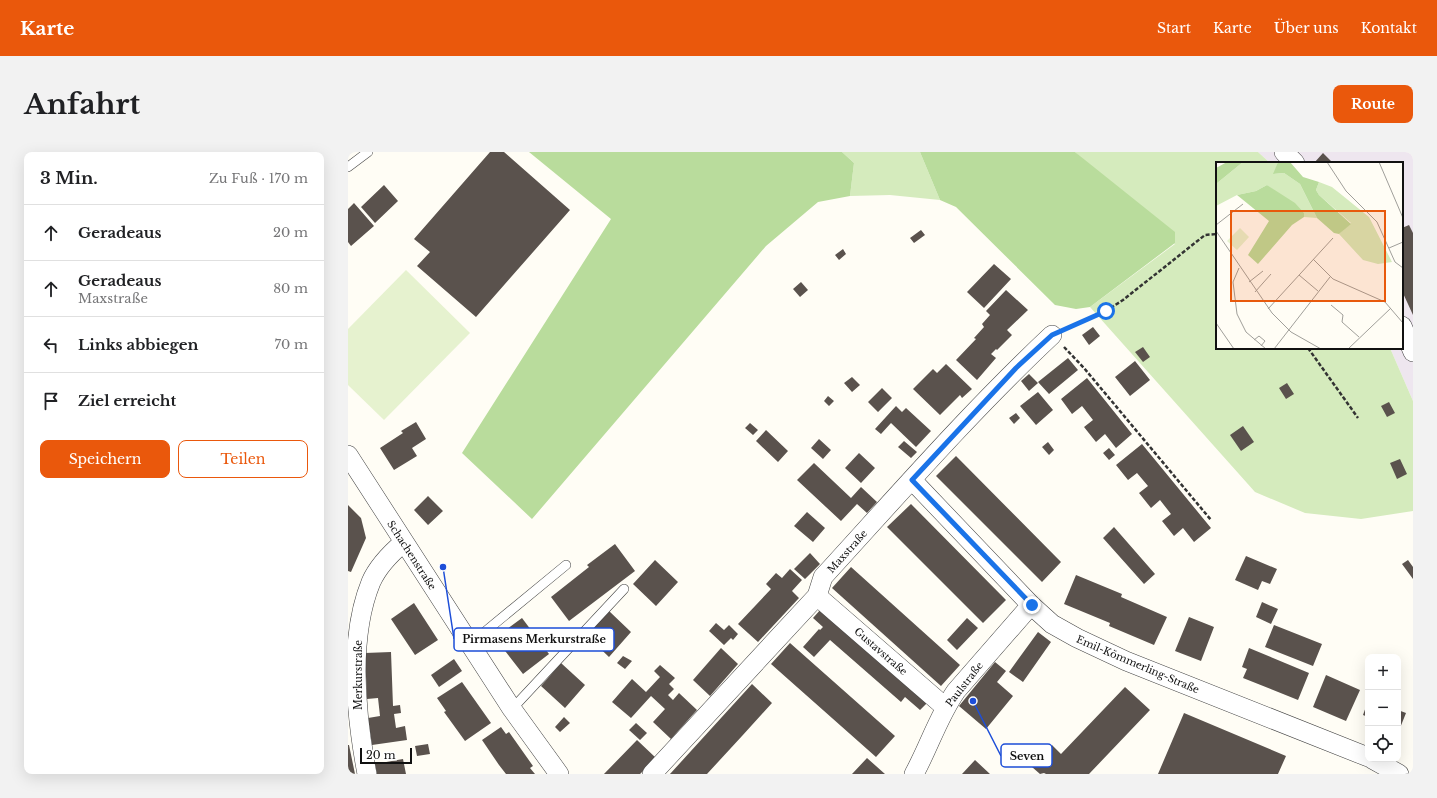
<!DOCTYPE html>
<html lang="de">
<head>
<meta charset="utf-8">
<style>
	:root { --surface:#fff; --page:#f2f2f2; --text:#202124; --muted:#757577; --line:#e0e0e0; --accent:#ea580c }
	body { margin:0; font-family:"Libre Baskerville",serif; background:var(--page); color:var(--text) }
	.controls { position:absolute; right:12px; bottom:12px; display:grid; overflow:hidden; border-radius:8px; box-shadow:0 4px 16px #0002 }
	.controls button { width:36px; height:36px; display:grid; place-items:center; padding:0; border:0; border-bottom:1px solid var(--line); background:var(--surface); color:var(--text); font:20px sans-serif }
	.scale { position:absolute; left:12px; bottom:10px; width:52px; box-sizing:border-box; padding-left:4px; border:2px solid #111; border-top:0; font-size:11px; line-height:14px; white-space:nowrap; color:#111; -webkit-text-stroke:3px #fff; paint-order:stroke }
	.stop { position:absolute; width:12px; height:12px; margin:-9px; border:3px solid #1a73e8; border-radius:50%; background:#fff }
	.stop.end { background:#1a73e8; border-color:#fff; box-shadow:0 1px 4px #0008 }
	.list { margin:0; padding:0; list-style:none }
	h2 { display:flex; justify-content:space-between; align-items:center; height:52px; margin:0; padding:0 16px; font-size:17px }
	h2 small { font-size:13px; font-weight:400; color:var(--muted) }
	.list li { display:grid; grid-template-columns:26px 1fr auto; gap:12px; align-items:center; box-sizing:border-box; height:56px; padding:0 16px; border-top:1px solid var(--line) }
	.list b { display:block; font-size:15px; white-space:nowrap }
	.list p { margin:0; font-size:13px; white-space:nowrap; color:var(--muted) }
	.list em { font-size:13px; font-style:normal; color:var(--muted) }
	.actions { display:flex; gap:8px; padding:12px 16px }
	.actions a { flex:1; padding:9px 0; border:1px solid var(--accent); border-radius:8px; text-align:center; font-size:14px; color:var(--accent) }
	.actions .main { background:var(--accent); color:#fff }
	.icon { flex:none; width:22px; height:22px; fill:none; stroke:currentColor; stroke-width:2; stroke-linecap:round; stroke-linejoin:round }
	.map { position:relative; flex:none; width:1065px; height:622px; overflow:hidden; border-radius:8px }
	header { display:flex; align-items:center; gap:24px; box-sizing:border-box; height:56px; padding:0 20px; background:var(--accent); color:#fff }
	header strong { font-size:19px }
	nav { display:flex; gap:22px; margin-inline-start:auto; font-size:14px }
	.intro { display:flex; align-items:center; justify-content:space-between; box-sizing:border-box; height:96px; padding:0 24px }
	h1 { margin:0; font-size:28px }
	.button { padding:10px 18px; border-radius:8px; background:var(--accent); color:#fff; font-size:14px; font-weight:700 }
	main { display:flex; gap:24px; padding:0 24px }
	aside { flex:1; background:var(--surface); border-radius:8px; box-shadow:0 4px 16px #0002 }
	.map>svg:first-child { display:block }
</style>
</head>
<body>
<header>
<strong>Karte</strong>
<nav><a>Start</a><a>Karte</a><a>Über uns</a><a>Kontakt</a></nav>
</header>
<div class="intro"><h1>Anfahrt</h1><a class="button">Route</a></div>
<main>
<aside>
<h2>3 Min.<small>Zu Fuß · 170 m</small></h2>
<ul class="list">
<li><svg class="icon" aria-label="ahead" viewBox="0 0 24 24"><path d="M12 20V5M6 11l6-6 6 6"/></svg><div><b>Geradeaus</b></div><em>20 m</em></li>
<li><svg class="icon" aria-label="ahead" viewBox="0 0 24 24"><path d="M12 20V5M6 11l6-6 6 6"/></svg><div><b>Geradeaus</b><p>Maxstraße</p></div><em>80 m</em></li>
<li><svg class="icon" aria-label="left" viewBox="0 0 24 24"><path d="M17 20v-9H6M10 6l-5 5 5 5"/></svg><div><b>Links abbiegen</b></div><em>70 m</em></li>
<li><svg class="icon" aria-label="arrive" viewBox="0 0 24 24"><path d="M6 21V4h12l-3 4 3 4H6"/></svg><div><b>Ziel erreicht</b></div></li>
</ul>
<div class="actions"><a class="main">Speichern</a><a>Teilen</a></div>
</aside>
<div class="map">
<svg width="1065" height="622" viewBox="0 0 1065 622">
	<rect width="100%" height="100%" fill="#fffdf5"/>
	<path fill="#eee6ef" d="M910 0H1065V249L1042 196H1054V11H922Z"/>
	<path fill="#d5ebbd" d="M494 0H572L592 48 542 43 502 44 506 11Z
		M727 0H910L922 11H869V196H1042L1065 249V359L1013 367 957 361 907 340 742 155 827 92Z"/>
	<path fill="#b9dc9c" d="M181 0H494L506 11 502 44 470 50 418 94 184 367 114 301 263 67Z
		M572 0H727L827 80V91L742 155 728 157 707 153 608 55 592 48Z"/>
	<path fill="#e6f2cf" d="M58 118 122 181 36 268 0 233V177Z"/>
	<path fill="#5a524d" d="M142 0H156L222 58 128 165 69 114 82 100 66 87Z
		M975 1 985 11H966Z
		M36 33 50 49 27 71 13 55Z
		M6 51 26 74 3 94 0 90V57Z
		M1061 73 1065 81V163L1054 139V76Z
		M573 78 577 83 566 91 562 86Z
		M495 97 498 102 491 108 487 103Z
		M646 112 663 127 636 156 619 140Z
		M453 130 460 138 452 145 445 137Z
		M658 138 680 158 659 178 664 183 649 198 648 197 643 202 648 206 629 228 608 208 628 187 626 186 636 175 634 172 642 163 638 159Z
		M745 175 752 184 741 193 734 183Z
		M795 195 802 205 795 210 787 200Z
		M720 206 730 218 701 242 690 230Z
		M787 209 802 228 782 244 767 225Z
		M598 212 624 237 614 246 612 243 592 263 565 237 585 217 589 221Z
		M681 222 690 231 681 239 673 229Z
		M504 225 512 233 504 240 496 231Z
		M739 226 784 282 768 296 757 282 748 290 736 275 745 268 734 254 724 262 713 247Z
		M939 231 946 242 938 247 931 236Z
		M534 236 544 246 530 260 520 250Z
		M690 240 705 258 688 273 672 254Z
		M480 244 486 249 481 254 476 249Z
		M1041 250 1047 261 1039 265 1033 254Z
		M548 254 554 260 558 256 583 279 568 295 543 271 533 282 527 277Z
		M668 261 672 266 666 272 661 266Z
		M68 270 78 287 64 296 69 304 46 318 32 296 55 281 53 279Z
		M402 271 410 278 405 283 397 276Z
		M895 274 906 290 893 299 882 283Z
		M418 278 440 299 430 310 408 289Z
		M471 287 483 298 475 307 463 296Z
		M556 289 569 300 563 306 550 295Z
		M700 290 706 298 701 303 694 295Z
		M794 292 863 376 846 390 835 376 826 384 814 369 823 362 812 348 803 356 791 341 800 334 789 321 780 328 768 313Z
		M761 296 767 303 761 308 755 301Z
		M511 301 527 316 513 331 497 316Z
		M608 304 713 410 694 430 588 324Z
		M1052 307 1059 322 1049 327 1042 311Z
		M466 311 503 346 513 335 529 350 519 361 509 352 493 369 449 328Z
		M80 344 95 359 80 373 66 358Z
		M563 352 658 448 635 471 539 375Z
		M0 353 13 366 18 386 3 420 0 419Z
		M459 360 477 376 465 390 446 374Z
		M766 375 807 422 796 432 755 386Z
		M267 392 287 419 221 469 203 445 241 415 239 413Z
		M462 401 472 412 457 427 446 417Z
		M898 404 929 417 922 432 914 429 910 438 887 428Z
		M307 408 330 430 308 454 285 432Z
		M1060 408 1065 415V427L1054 412Z
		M503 415 612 513 593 534 484 436Z
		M442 417 454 428 444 439 451 446 410 490 390 472 423 437 418 432 428 421 434 426Z
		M728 423 774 442 773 445 819 465 806 493 761 474 762 471 716 452Z
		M914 450 930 457 923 472 908 465Z
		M66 451 90 488 67 503 43 467Z
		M473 457 579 551 572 558 557 545 553 550 482 488 466 505 455 495 471 477 472 478 475 475 465 466Z
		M261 459 283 480 261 505 238 483Z
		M841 465 866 475 853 509 827 499Z
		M174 466 201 502 175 522 147 486Z
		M619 466 630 476 609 498 599 488Z
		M368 471 376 478 381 473 390 482 385 488 383 486 376 493 361 479Z
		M926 473 974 492 965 514 917 495Z
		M690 480 703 490 675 530 661 520Z
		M442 491 547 584 528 605 423 512Z
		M373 496 390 512 362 544 345 528Z
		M901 496 961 521 950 548 895 526 899 517 894 515Z
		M43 500 45 554 52 553 53 561 46 562 48 576 57 574 59 588 24 593 20 566 32 564 30 546 19 547 17 501Z
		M275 504 284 509 277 517 269 511Z
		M106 507 114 519 91 535 83 523Z
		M647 510 658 519 649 530 665 544 638 577 611 554Z
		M213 511 237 533 217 556 193 534Z
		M312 513 327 526 321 532 326 537 320 543 325 548 331 541 349 558 323 587 305 570 317 557 303 544 283 566 264 550 284 527 298 540 312 525 306 519Z
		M978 523 1012 538 998 569 965 555Z
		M114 530 143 571 117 589 96 560 98 559 89 546Z
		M404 532 424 551 394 584 359 622H322Z
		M777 535 802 558 741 622H698L696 621 692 622 684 615 704 593 713 602Z
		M1020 549V565L1015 563Z
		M1050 558 1058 561 1050 581Z
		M836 561 938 604 930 622H810Z
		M216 565 222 571 212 580 207 575Z
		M288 571 299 581 292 588 281 578Z
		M153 575 158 582 161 580 185 614 182 616 187 622H158L151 613 134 588Z
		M289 588 308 606 292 622H256Z
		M80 592 82 602 69 604 67 594Z
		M0 593H1L7 622H0Z
		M519 606 537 622H504Z
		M55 607 58 622H29L27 612Z
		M627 608 642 622H614Z"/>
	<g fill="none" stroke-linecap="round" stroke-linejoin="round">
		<g stroke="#444" stroke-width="10">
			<path id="lane" d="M0 15 20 0
				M122 492 218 413
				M164 557 276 437"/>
		</g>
		<g stroke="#444" stroke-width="20">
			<path id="street" d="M936 0 947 11
				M1054 174 1065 200
				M0 303 164 557 211 622
				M564 328 683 453 704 472 729 486 778 509 1020 605
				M469 444 597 555
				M1024 607 1051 622
				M19 622C8 564 0 486 23 430 30 414 43 401 56 390
				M304 622 469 444 475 425C550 343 623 259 704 183
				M566 622C581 595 590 565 608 539L683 453"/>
		</g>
		<path stroke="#333" stroke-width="2.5" stroke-dasharray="4 2" stroke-linecap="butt" d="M719 176 758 159 775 148 857 83 869 82
			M716 195 736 216 863 368
			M960 196 1010 266"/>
		<use href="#lane" stroke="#fff" stroke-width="9"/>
		<use href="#street" stroke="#fff" stroke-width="19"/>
	</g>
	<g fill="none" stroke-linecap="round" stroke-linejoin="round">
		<path stroke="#1a73e8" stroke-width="5" d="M684 453 564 328 668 216 704 183 758 159"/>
	</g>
	<g text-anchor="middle" stroke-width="4" stroke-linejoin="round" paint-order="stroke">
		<g font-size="10" fill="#111" stroke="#fff">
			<text transform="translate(499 399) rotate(-48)" y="4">Maxstraße</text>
			<text transform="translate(64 403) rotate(57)" y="4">Schachenstraße</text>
			<text transform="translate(533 499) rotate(41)" y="4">Gustavstraße</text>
			<text transform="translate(790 512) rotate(23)" y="4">Emil-Kömmerling-Straße</text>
			<text transform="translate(10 523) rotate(-90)" y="4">Merkurstraße</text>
			<text transform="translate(616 532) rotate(-52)" y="4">Paulstraße</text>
		</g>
	</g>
	<g transform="translate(868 10)">
		<rect width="187" height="187" fill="#fffdf5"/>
		<path d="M27 0H62L58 12 68 11 84 22 101 56 88 55V51L51 23 40 29 21 33 0 44V22ZM103 20 116 25 153 55 176 100 162 102 147 98 123 72 135 61 103 33 100 28Z" fill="#d5ebbd"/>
		<path d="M11 0H27L0 22V6ZM62 0H74L87 15 103 20 100 28 103 33 135 62 123 72 118 71 101 56 84 22 68 11 57 12ZM51 23 79 41 88 51V55L76 63 42 102 32 93 53 59 21 33 40 29Z" fill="#b9dc9c"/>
		<path d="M24 66 33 75 21 88 11 79Z" fill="#e6f2cf"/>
		<path fill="none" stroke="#a09f9a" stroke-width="1" d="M111 0 130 29 161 60 179 100 187 106M163 0 187 56M0 63 27 42M0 69 56 151 75 170 105 187M173 86 187 80M97 97 117 117 169 140 187 161M23 106 17 120 21 152 30 170 50 187M83 113 102 129M33 120 47 109M39 130 55 112M115 143 127 153 126 160 143 175M52 147 117 76M0 161 18 187M38 178 43 174 49 179 45 184M58 187 114 115M132 187 175 146"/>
		<path fill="#e8590c" fill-opacity="0.15" stroke="#e8590c" stroke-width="2" d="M15 49H169V139H15Z"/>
		<rect width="187" height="187" fill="none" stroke="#111" stroke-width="2"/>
	</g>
	<path fill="none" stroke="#1d4ed8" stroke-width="1.5" d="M95 415L106 487M625 549L653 604"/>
	<g fill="#1d4ed8" stroke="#fff" stroke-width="1.5">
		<circle cx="95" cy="415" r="4"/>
		<circle cx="625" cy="549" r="4"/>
	</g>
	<g fill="#fff" stroke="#1d4ed8" stroke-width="1.5">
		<rect x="106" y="476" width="160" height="23" rx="4"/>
		<rect x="653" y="592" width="51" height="23" rx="4"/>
	</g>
	<g font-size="11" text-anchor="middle" font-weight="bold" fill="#111">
		<text x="186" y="491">Pirmasens Merkurstraße</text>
		<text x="679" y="608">Seven</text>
	</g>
</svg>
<div class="controls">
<button>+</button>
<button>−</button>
<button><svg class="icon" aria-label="locate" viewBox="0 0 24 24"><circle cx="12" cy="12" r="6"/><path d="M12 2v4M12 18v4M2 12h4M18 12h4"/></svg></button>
</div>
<div class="scale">20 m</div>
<div class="stop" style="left:758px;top:159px"></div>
<div class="stop end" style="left:684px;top:453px"></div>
</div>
</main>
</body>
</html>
